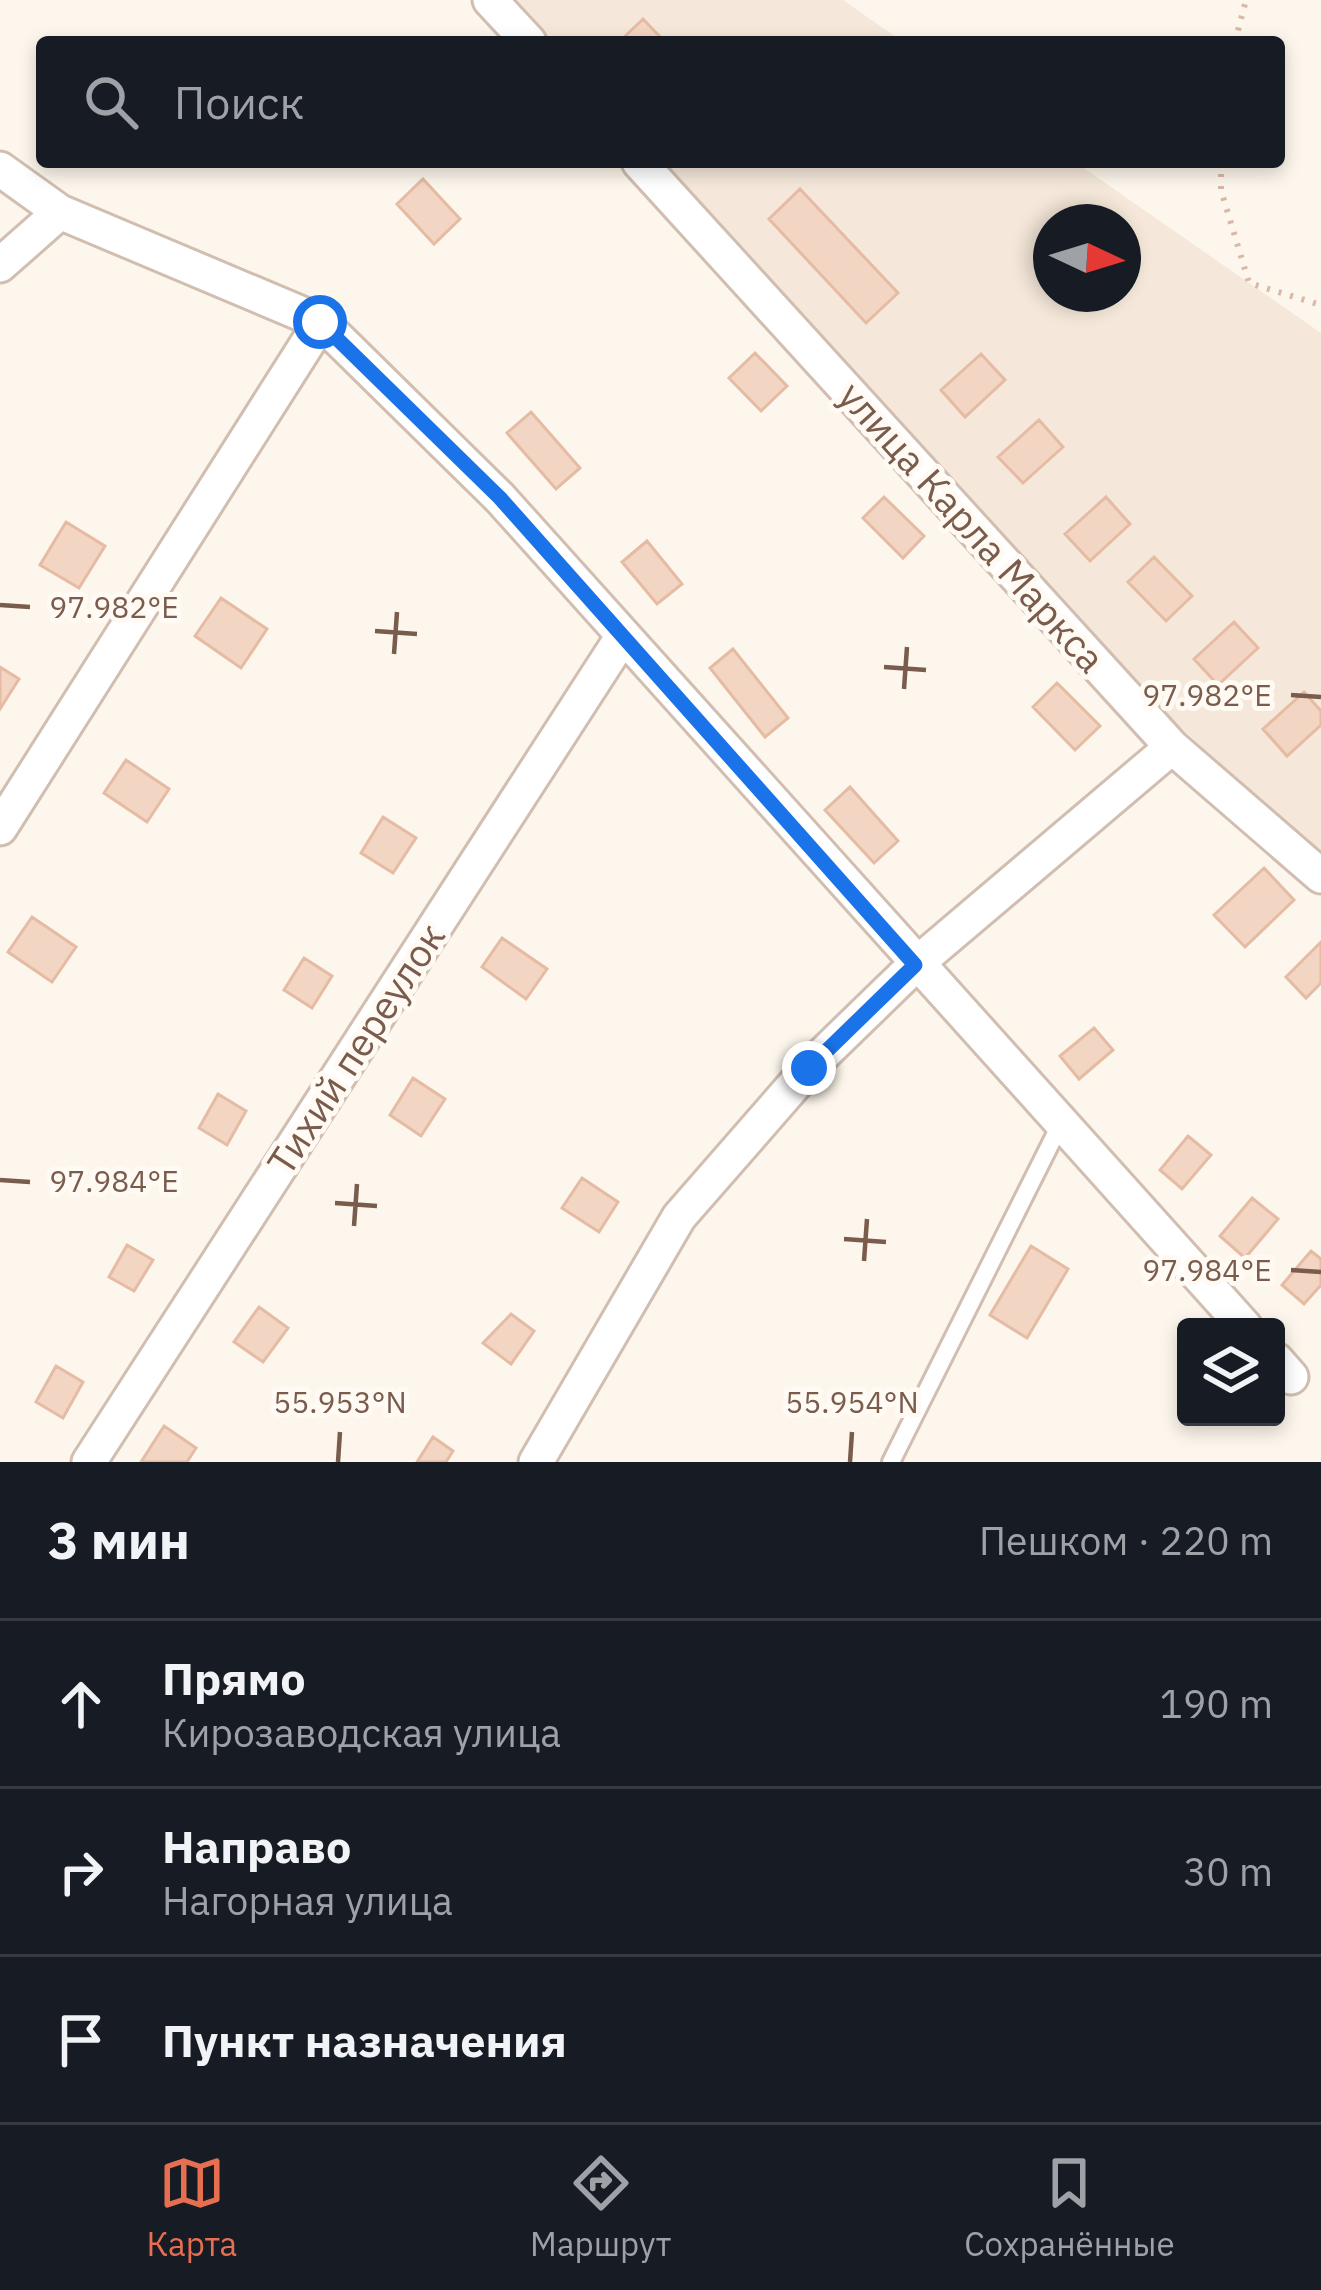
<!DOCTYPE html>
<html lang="ru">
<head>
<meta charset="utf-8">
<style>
	:root { --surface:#171b24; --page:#20242c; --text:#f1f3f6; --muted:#9ea1a6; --line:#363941; --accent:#e76f51 }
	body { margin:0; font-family:"IBM Plex Sans",sans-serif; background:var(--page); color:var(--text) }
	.controls { position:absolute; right:36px; bottom:36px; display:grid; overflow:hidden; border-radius:12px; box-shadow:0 6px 18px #0003 }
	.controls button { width:108px; height:108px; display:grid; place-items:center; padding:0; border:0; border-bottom:3px solid var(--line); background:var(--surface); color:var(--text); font:60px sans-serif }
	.compass { position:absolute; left:1033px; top:204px; width:108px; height:108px; border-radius:50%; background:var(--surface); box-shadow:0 6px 18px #0003; rotate:94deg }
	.stop { position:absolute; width:36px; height:36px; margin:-27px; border:9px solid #1a73e8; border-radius:50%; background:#fff }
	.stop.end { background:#1a73e8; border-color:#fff; box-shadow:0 3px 12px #0008 }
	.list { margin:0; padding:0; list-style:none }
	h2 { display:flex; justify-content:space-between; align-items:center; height:156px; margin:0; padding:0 48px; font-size:51px }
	h2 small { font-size:39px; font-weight:400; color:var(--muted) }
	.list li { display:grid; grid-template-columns:78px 1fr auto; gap:36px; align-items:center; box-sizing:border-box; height:168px; padding:0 48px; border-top:3px solid var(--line) }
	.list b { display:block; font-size:45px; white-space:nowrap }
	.list p { margin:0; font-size:39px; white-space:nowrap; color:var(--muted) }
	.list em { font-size:39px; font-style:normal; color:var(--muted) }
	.icon { flex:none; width:66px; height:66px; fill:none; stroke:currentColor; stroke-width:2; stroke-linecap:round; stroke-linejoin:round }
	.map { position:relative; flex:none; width:1321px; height:1462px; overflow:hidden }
	.search { position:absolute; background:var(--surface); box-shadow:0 6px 18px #0003; left:36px; right:36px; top:36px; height:132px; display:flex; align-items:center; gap:30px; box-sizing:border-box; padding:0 42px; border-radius:12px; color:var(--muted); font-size:45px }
	.sheet { height:660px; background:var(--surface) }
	nav { display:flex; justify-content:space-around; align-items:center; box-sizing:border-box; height:168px; border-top:3px solid var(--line); background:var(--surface); font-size:33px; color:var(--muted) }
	nav a { display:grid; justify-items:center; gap:6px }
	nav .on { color:var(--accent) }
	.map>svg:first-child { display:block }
</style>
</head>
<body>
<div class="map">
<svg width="1321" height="1462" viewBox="0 0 1321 1462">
	<rect width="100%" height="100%" fill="#fdf6ec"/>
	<path fill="#f5e8da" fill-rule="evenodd" d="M512 0H843L903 42H551Z
		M661 162H1075L1321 333V858L1174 721ZM1051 222H1123V294H1051Z"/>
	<path fill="#f3d5c3" stroke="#e6bba3" stroke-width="3" d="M643 19 665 42H619Z
		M423 179 460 219 434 244 397 204Z
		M800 189 898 293 866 323 769 219Z
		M755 353 787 386 761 411 729 378Z
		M981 354 1005 380 965 417 941 390Z
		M531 412 580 468 556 489 507 433Z
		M1039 420 1063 447 1023 483 998 457Z
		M884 497 924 536 903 558 863 518Z
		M1106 497 1130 524 1090 561 1065 534Z
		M66 522 105 546 79 588 40 565Z
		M647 541 682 584 657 604 622 562Z
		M1154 557 1192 596 1166 621 1128 582Z
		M221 598 267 629 241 668 195 636Z
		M1234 622 1258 648 1218 685 1194 659Z
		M733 649 788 718 765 737 710 668Z
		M0 667 19 679 0 709Z
		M1057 683 1100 726 1075 750 1033 707Z
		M1304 692 1321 711V725L1287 756 1263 729Z
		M126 760 169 789 147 822 104 793Z
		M850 787 898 841 874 863 825 810Z
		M383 817 416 838 393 873 361 853Z
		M1264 868 1294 900 1245 947 1214 915Z
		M32 917 76 947 52 982 8 952Z
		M502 938 547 969 526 999 482 967Z
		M1321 942V983L1306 998 1286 977Z
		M304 958 332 976 312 1008 284 990Z
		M1094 1028 1113 1050 1079 1079 1060 1056Z
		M413 1078 445 1099 421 1136 390 1115Z
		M218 1094 246 1111 227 1145 199 1128Z
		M1188 1136 1211 1155 1182 1189 1160 1170Z
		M582 1178 618 1202 599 1232 562 1208Z
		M1252 1198 1278 1219 1245 1258 1220 1236Z
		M127 1245 153 1260 134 1291 109 1277Z
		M1031 1246 1068 1269 1027 1338 990 1315Z
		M1311 1251 1321 1259V1285L1304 1304 1282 1285Z
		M259 1307 288 1328 263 1362 234 1342Z
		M511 1314 534 1331 511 1364 483 1343Z
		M56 1366 83 1382 63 1418 36 1402Z
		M164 1426 196 1448 187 1462H141Z
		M433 1437 453 1451 446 1462H417Z"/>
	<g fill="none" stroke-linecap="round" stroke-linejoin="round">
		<g stroke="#d1beb0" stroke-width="22">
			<path id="lane" d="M891 1462 1060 1125"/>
		</g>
		<g stroke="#d1beb0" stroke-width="39">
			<path id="street" d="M490 0 529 42
				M639 162 1172 747 1321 876
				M0 169 60 212 321 322 500 498 1245 1327
				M0 265 60 212
				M0 828 321 322
				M1276 1360 1291 1377
				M89 1462 623 636
				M536 1462 679 1217 809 1068 915 965 1172 747"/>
		</g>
		<path stroke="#d9b8a5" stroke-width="6" stroke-dasharray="3 9" stroke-linecap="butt" d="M1235 42 1246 0
			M1221 162V190L1249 283 1321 305"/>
		<use href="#lane" stroke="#fff" stroke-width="16"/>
		<use href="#street" stroke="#fff" stroke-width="33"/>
	</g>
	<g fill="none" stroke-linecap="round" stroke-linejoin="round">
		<path stroke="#1a73e8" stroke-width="15" d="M320 322 500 498 915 965 809 1068"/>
	</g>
	<path fill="none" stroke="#7a5c4d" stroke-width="4.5" d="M0 605 30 607M375 631 417 634M394 654 397 612M884 667 926 670M904 689 907 647M1291 695 1321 697M0 1180 30 1182M335 1203 377 1206M354 1226 357 1184M844 1239 886 1242M864 1261 867 1219M1291 1270 1321 1272M338 1462 340 1432M850 1462 852 1432"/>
	<g text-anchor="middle" stroke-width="10" stroke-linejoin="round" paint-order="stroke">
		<g font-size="39" fill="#7a5c4d" stroke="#fffaf3">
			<text transform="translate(972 527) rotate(48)" y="14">улица Карла Маркса</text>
			<text transform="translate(356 1049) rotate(-57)" y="14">Тихий переулок</text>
		</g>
	</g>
	<g font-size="30" text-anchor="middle" fill="#7a5c4d" stroke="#fffaf3" stroke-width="10" stroke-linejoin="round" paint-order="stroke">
		<text x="114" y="618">97.982°E</text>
		<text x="1207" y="706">97.982°E</text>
		<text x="114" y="1192">97.984°E</text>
		<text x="1207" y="1281">97.984°E</text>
		<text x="340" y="1413">55.953°N</text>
		<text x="852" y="1413">55.954°N</text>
	</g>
</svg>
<div class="controls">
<button><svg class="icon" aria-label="layers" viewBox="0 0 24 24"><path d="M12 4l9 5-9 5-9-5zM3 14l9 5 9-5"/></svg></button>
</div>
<svg class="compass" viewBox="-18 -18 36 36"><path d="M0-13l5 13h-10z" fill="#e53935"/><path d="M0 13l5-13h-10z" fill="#9ea1a6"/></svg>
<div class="stop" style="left:320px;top:322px"></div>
<div class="stop end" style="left:809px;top:1068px"></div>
<div class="search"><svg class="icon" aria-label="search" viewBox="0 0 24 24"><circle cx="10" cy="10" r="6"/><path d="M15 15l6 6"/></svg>Поиск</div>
</div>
<section class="sheet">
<h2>3 мин<small>Пешком · 220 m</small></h2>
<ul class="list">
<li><svg class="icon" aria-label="ahead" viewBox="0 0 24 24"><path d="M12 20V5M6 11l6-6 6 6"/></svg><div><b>Прямо</b><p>Кирозаводская улица</p></div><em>190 m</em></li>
<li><svg class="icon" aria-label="right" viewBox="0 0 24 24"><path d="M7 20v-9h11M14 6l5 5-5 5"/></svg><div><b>Направо</b><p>Нагорная улица</p></div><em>30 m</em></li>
<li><svg class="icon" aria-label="arrive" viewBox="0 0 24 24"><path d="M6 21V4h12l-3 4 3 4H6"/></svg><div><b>Пункт назначения</b></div></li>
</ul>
</section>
<nav>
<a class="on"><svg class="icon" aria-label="map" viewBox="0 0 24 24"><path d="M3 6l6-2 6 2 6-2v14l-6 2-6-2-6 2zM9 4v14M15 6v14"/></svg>Карта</a>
<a><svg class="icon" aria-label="directions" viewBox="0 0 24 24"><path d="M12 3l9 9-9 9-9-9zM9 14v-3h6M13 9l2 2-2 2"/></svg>Маршрут</a>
<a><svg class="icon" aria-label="saved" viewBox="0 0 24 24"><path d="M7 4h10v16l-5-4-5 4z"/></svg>Сохранённые</a>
</nav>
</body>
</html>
